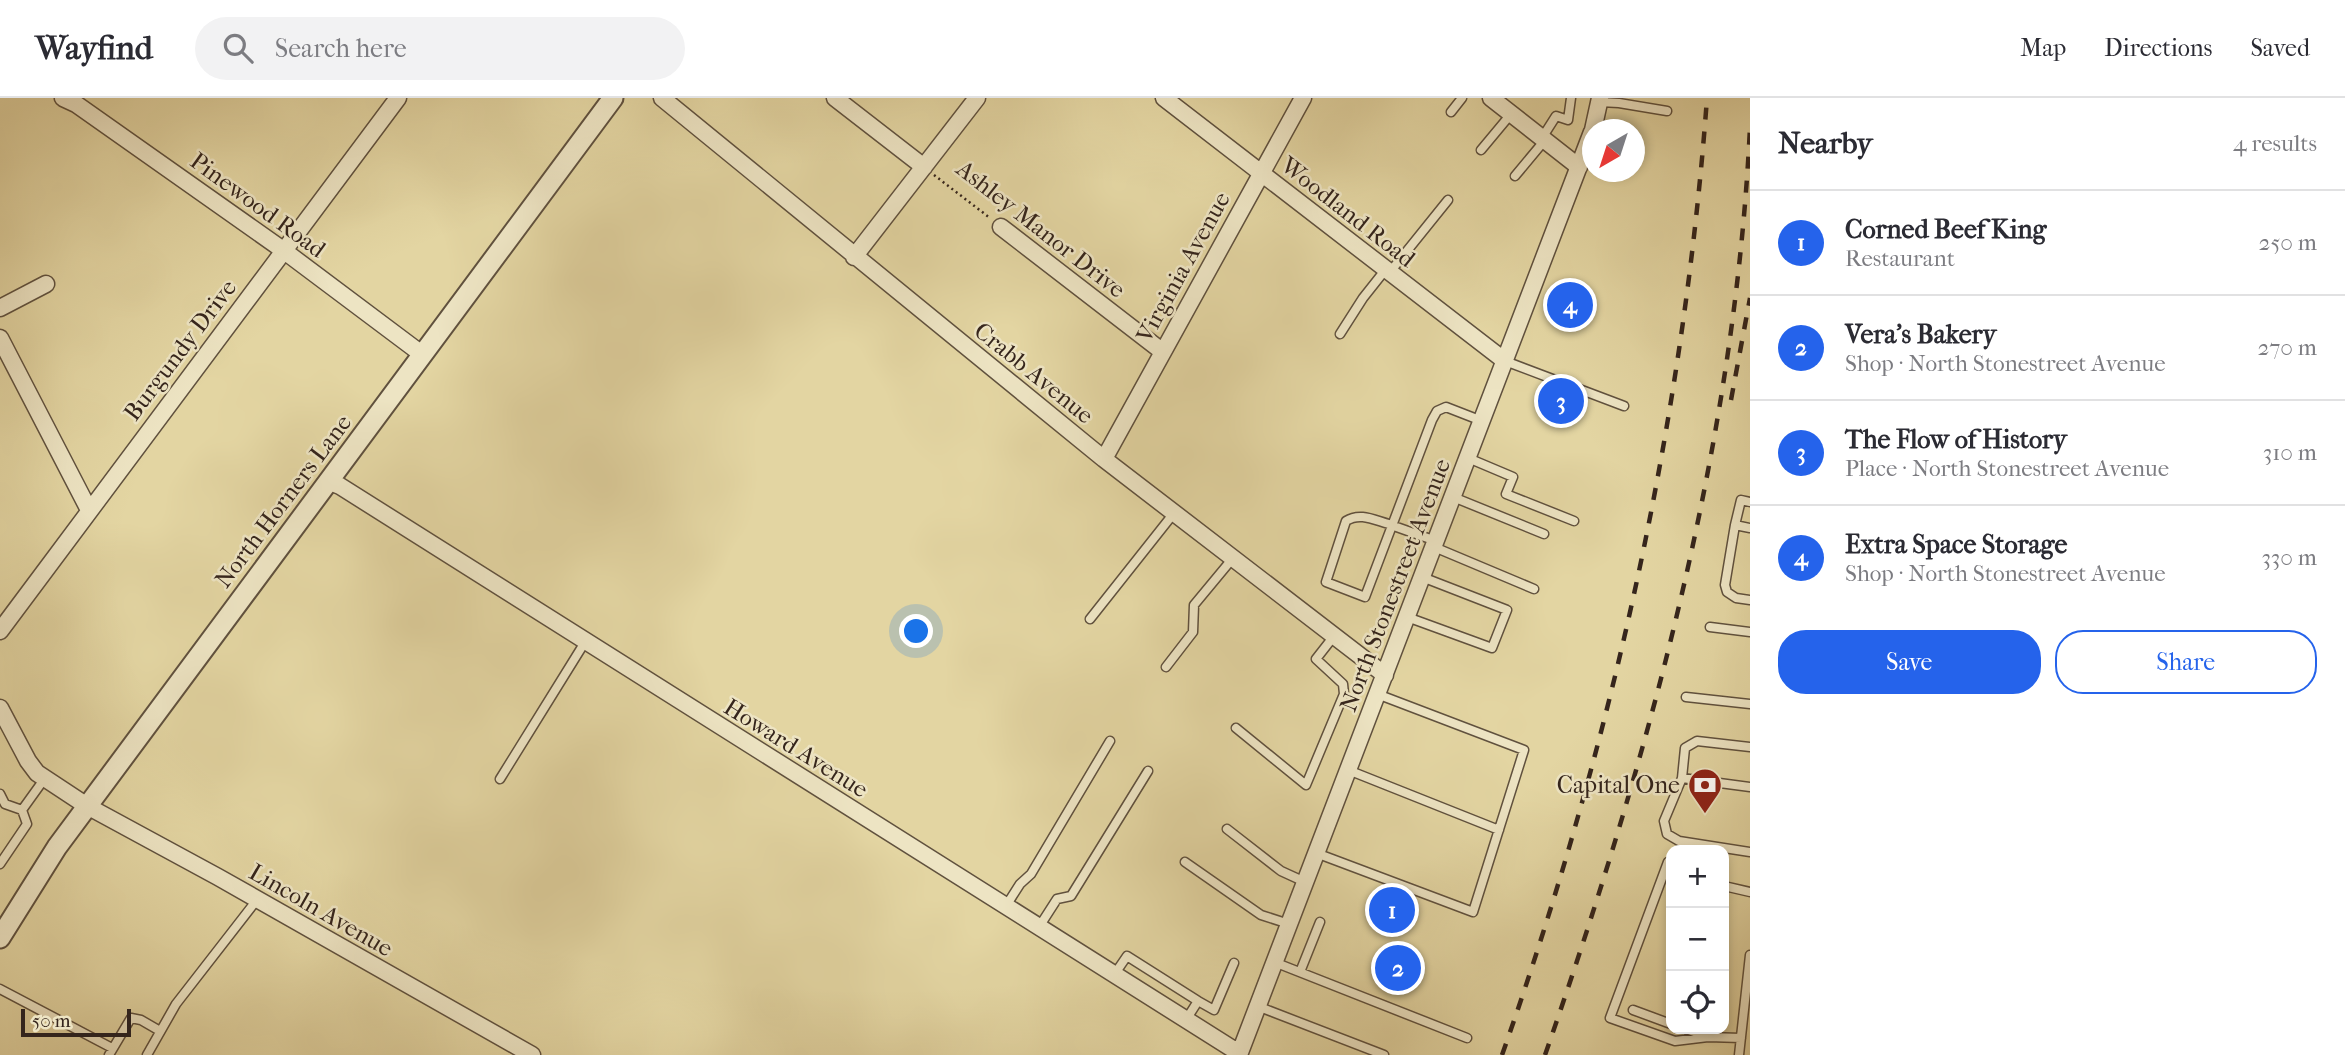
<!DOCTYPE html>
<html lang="en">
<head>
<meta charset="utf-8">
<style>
	:root { --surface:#fff; --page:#f2f2f3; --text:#2b2b33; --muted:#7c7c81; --line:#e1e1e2; --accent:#2563eb }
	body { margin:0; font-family:"IM FELL French Canon",serif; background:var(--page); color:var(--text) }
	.controls { position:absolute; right:21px; bottom:21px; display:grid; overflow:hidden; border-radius:14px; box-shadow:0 4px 10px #0003 }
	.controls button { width:63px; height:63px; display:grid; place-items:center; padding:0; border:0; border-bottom:2px solid var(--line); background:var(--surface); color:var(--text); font:35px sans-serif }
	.compass { position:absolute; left:1582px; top:21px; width:63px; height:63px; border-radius:50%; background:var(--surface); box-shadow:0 4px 10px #0003; rotate:219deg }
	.scale { position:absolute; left:21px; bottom:18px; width:110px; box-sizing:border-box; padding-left:7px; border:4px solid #35251c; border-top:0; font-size:19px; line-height:24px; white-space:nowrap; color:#35251c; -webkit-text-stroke:5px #ede4c3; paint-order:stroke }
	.you { position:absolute; left:917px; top:534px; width:24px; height:24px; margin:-18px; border:5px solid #fff; border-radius:50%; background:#1a73e8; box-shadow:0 0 0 10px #1a73e833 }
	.badge { display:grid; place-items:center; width:46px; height:46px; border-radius:50%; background:var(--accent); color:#fff; font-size:23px; font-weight:700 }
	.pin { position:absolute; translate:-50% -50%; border:4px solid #fff; box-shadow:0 2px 7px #0006 }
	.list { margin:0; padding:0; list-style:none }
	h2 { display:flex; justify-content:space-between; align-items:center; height:91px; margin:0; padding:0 28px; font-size:30px }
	h2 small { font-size:23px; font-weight:400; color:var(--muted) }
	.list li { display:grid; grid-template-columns:46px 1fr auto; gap:21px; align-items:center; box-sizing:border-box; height:105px; padding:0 28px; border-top:2px solid var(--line) }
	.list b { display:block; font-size:26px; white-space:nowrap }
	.list p { margin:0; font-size:23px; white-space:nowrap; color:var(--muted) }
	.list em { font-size:23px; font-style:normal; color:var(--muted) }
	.actions { display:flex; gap:14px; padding:21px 28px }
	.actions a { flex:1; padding:16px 0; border:2px solid var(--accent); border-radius:28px; text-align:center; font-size:24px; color:var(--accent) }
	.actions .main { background:var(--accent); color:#fff }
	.icon { flex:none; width:38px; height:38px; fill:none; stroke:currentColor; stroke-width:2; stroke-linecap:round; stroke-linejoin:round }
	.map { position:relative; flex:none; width:1750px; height:957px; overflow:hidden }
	header { display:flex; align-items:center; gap:42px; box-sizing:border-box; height:98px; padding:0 35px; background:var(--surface); border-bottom:2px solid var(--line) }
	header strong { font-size:33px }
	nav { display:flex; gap:38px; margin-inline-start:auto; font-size:24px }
	.search { width:490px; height:63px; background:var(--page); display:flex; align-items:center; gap:18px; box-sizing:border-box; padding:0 24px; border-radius:38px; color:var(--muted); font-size:26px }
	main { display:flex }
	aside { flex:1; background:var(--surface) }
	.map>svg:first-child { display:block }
</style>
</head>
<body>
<header>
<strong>Wayfind</strong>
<div class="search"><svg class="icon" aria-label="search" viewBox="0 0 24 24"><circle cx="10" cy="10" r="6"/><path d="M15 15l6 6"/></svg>Search here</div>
<nav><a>Map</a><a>Directions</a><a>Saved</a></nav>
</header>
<main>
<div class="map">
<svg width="1750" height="957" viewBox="0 0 1750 957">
	<rect width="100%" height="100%" fill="#e3d5a2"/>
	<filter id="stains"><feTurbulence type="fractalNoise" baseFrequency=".00286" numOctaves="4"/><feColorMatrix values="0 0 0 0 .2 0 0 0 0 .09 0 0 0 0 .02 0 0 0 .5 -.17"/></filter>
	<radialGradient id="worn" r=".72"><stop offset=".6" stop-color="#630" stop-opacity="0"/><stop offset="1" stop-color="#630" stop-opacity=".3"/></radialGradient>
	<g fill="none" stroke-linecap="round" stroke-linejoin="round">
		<g stroke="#60513e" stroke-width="11">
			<path id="service" d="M1599 4 1619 5 1667 13
				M1451 14 1462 0
				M1542 40 1556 18 1568 22 1571 0
				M1481 52 1511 16
				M1515 78 1545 42
				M1390 174 1448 102
				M1340 236 1363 200 1386 171
				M1505 263 1624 308
				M1468 360 1513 379 1506 396 1574 423
				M1453 399 1544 436
				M1750 404 1741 402 1735 427 1750 430
				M1735 427 1725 487 1727 494 1736 500 1750 502
				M1436 443 1391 427 1389 426C1374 422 1360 414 1346 423L1326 484 1365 499 1432 322 1437 313 1446 309 1482 323
				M1434 449 1534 491
				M1407 519 1492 550 1507 512 1422 479
				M1090 521 1174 415
				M1710 529 1750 534
				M1166 569 1193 534 1194 507 1233 460
				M1686 599 1750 606
				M1236 630 1306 687 1344 596 1343 586 1316 561 1334 538
				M1348 672 1499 732
				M1682 680 1685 650 1697 643 1750 649
				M500 681 585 544
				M1750 689 1682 680 1664 723 1667 736 1679 743 1750 754
				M0 696 5 706 22 712
				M1227 731 1281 773 1305 784
				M1316 755 1473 814 1524 652 1377 596
				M1185 764 1261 817 1289 826
				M1668 764 1610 920 1675 943 1708 939
				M0 766 27 726 22 712 45 680
				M1724 788 1750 794
				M1006 808 1020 786 1031 776 1110 643
				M1039 829 1057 801 1071 798 1148 673
				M1274 864 1467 940
				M1300 874 1320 824
				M1114 877 1127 858 1198 903 1186 922
				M0 891 112 950
				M1198 903 1214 912 1234 865
				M1257 908 1384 957
				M1633 912 1671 926
				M1686 931 1708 939 1741 940
				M109 957 131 920 141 922 160 933
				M147 957 176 906 256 803
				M1739 957 1750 857"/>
		</g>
		<g stroke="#60513e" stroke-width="19">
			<path id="minor" d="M63 0 76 6 283 152 423 257
				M662 0 1104 361 1385 577
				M835 0 924 69
				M1164 0 1505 263
				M1491 0 1579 69
				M1593 32 1600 0
				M1001 129 1163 254
				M854 159 977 0
				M0 210 46 186
				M0 240 89 412
				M1104 361 1303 0
				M328 383 340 388 1239 955
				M0 533 398 0
				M0 610 28 663 37 675 87 708 218 779 532 957
				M1239 957 1592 34"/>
		</g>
		<g stroke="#60513e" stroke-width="23">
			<path id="tertiary" d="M0 840 57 749 613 0"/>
		</g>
		<path stroke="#35251c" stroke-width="2.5" stroke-dasharray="2 3.5" stroke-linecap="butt" d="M934 77 990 120"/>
		<use href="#service" stroke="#ede4c3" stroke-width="8"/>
		<use href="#minor" stroke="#ede4c3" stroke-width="16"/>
		<use href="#tertiary" stroke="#ede4c3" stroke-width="19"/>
		<path stroke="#35251c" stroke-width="4.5" stroke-dasharray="12 12" stroke-linecap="butt" d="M1731 302 1750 200
			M1502 957C1611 649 1683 326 1707 0
			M1545 957C1649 659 1735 346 1750 29"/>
	</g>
	<defs>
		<g id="bank-pin" transform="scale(1.75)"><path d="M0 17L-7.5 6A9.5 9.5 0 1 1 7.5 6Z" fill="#8f2418" stroke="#ede4c3"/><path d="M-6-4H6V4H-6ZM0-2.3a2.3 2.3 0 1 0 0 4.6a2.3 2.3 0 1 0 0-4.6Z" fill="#fff"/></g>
	</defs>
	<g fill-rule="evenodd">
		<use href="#bank-pin" x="1705" y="687"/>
	</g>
	<g text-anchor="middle" stroke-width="5" stroke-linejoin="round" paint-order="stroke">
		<g font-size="24" fill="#35251c" stroke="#ede4c3">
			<text transform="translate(258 107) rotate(36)" y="8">Pinewood Road</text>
			<text transform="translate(1348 114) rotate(38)" y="8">Woodland Road</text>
			<text transform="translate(1041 131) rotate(38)" y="8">Ashley Manor Drive</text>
			<text transform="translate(1183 169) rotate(-61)" y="8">Virginia Avenue</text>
			<text transform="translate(180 252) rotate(-53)" y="8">Burgundy Drive</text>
			<text transform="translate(1034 275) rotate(39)" y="8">Crabb Avenue</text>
			<text transform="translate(283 403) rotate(-53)" y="8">North Horners Lane</text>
			<text transform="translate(1395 487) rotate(-69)" y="8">North Stonestreet Avenue</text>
			<text transform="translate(796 650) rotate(32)" y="8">Howard Avenue</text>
			<text transform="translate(321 812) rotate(30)" y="8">Lincoln Avenue</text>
		</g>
		<g font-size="24" fill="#35251c" stroke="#ede4c3" text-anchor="end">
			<text x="1680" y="695">Capital One</text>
		</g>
	</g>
	<rect width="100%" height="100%" filter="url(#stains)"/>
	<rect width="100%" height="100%" fill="url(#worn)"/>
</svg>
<div class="controls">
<button>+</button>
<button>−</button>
<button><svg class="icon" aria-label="locate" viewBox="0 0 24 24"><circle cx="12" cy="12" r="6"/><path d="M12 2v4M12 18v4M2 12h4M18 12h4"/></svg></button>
</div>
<svg class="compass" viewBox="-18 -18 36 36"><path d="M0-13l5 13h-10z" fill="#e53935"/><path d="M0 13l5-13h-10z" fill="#7c7c81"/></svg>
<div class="scale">50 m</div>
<div class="you"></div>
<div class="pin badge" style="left:1392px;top:812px">1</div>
<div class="pin badge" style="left:1398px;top:870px">2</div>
<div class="pin badge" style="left:1561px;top:303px">3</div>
<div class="pin badge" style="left:1570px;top:207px">4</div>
</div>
<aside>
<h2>Nearby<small>4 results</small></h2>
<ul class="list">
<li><span class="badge">1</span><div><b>Corned Beef King</b><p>Restaurant</p></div><em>250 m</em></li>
<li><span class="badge">2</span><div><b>Vera's Bakery</b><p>Shop · North Stonestreet Avenue</p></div><em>270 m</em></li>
<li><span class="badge">3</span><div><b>The Flow of History</b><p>Place · North Stonestreet Avenue</p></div><em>310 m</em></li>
<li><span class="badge">4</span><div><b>Extra Space Storage</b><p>Shop · North Stonestreet Avenue</p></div><em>330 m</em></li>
</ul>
<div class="actions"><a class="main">Save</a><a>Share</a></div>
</aside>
</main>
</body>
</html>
